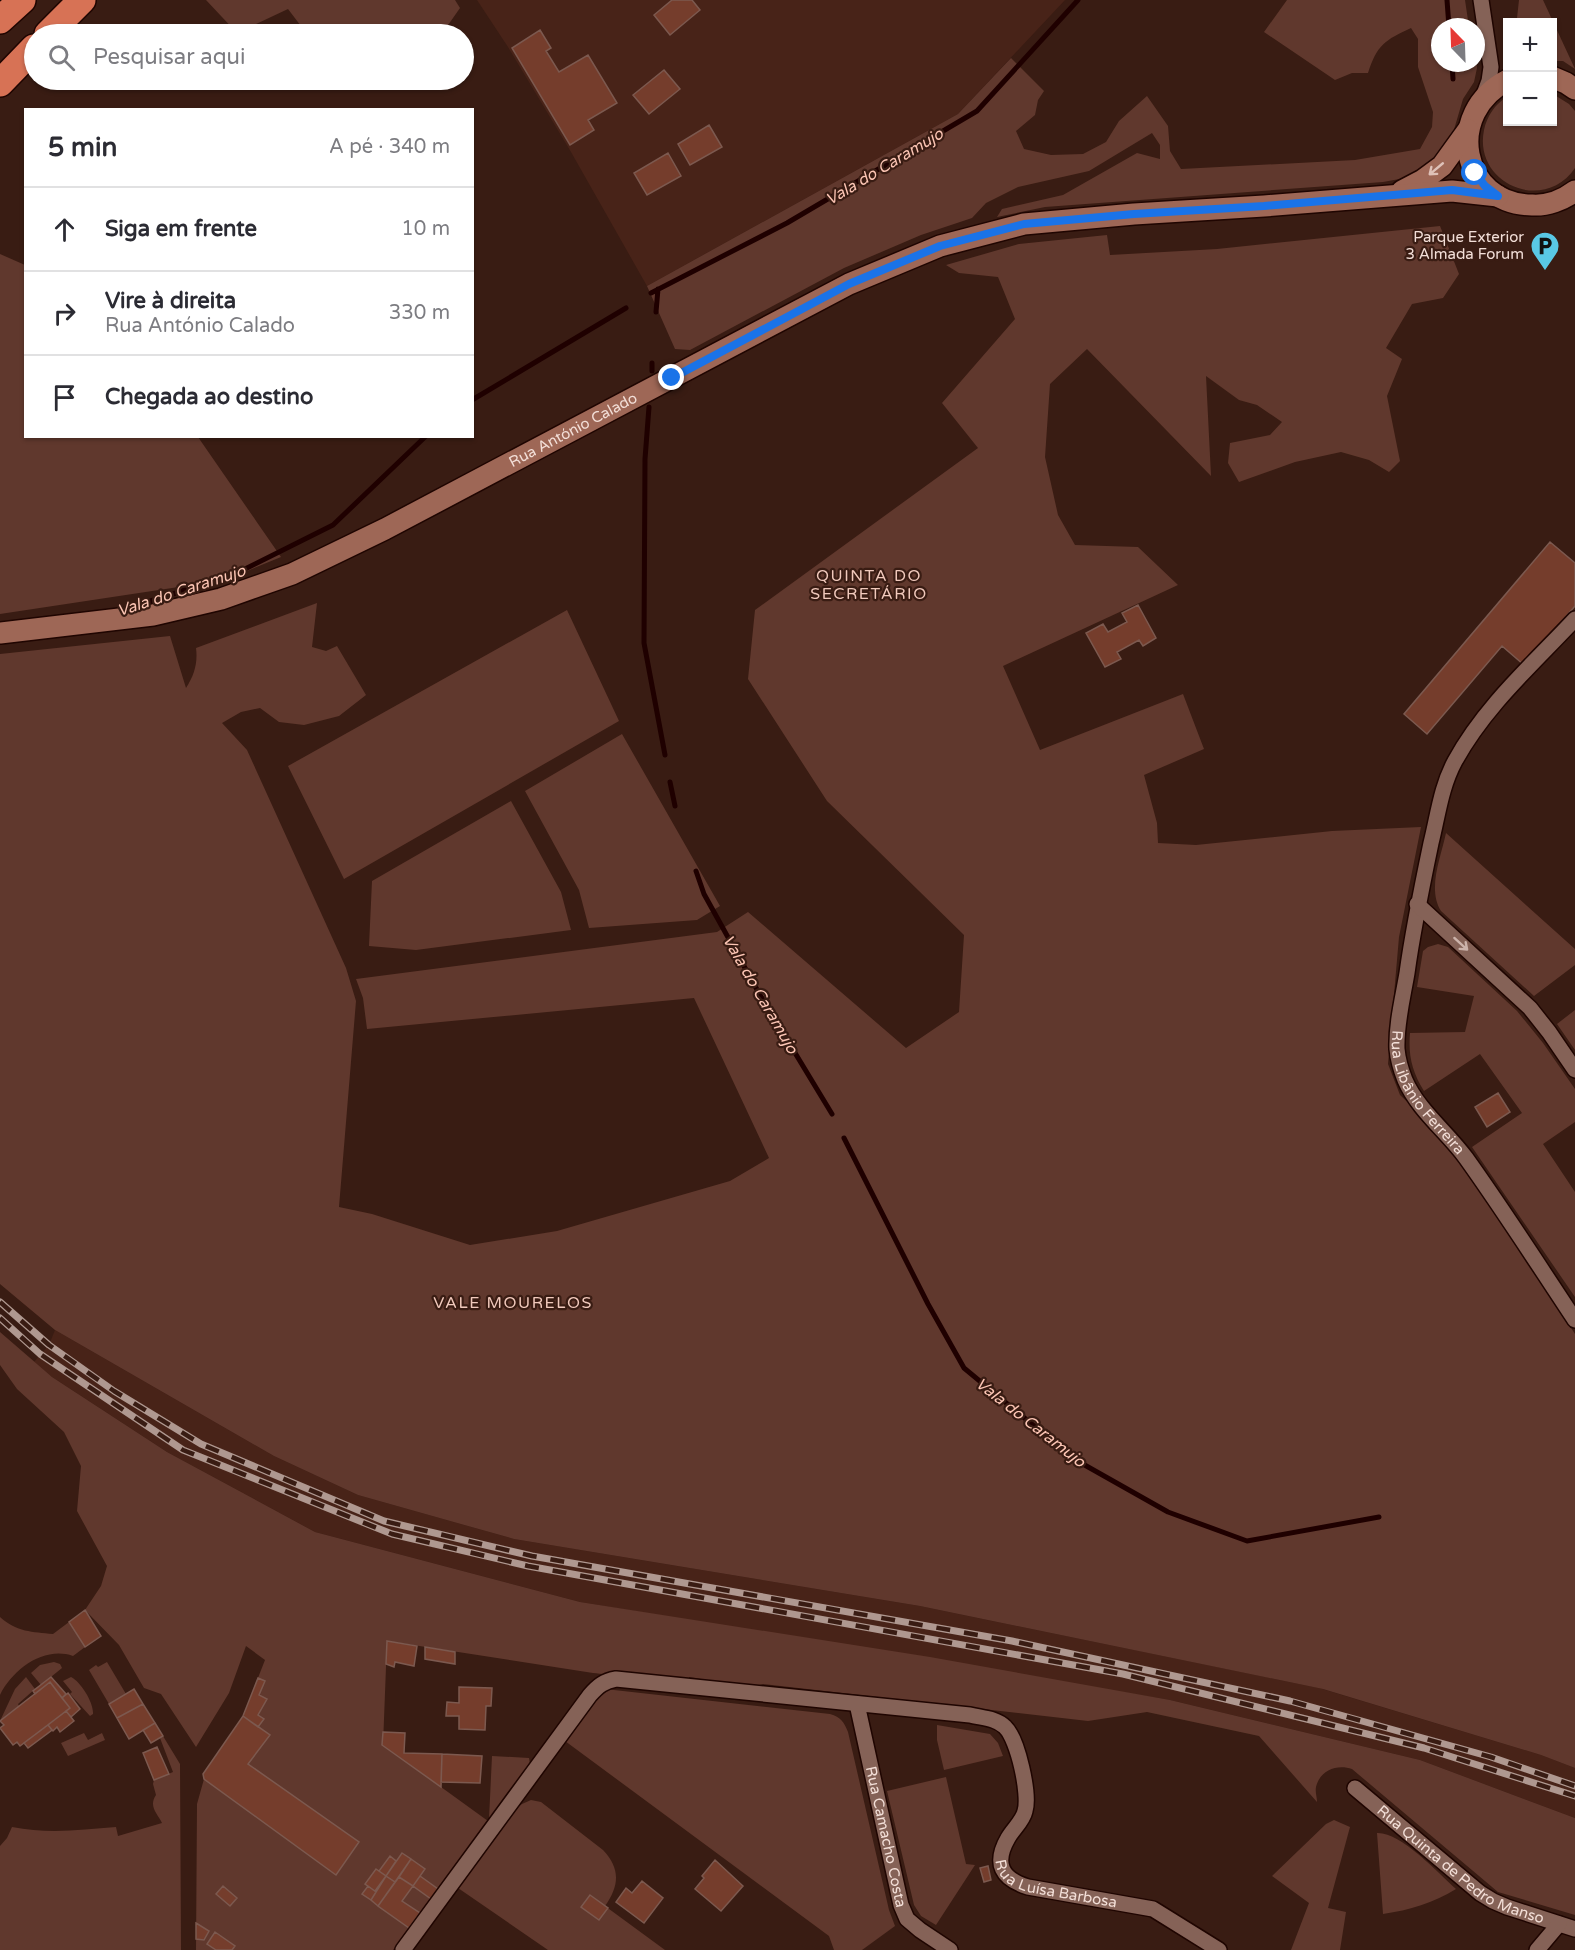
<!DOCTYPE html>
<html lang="pt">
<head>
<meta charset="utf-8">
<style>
	:root { --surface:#fff; --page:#f7f7f7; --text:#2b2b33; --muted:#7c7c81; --line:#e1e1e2 }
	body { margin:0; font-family:"Varela Round",sans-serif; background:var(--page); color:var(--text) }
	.controls { position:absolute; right:18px; top:18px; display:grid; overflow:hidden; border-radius:0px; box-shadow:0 2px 4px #0004 }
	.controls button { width:54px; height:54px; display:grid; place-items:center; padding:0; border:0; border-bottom:2px solid var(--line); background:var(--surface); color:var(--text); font:30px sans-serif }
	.compass { position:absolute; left:1431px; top:18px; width:54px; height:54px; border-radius:50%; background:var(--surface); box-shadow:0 2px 4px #0004; rotate:337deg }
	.stop { position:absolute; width:18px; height:18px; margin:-14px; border:4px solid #1a73e8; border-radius:50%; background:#fff }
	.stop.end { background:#1a73e8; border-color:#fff; box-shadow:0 2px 6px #0008 }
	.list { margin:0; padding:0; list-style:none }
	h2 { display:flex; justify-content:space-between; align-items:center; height:78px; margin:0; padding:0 24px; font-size:26px }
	h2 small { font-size:20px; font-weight:400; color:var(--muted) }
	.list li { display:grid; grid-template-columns:39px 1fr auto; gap:18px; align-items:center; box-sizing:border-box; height:84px; padding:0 24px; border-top:2px solid var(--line) }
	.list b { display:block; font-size:22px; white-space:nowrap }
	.list p { margin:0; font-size:20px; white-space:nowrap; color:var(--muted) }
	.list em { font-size:20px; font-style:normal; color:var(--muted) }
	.icon { flex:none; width:33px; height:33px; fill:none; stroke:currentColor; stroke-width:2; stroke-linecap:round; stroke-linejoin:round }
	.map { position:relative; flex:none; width:1575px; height:1950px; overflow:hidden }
	.search { position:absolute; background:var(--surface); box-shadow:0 2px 4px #0004; left:24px; top:24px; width:450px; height:66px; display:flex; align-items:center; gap:15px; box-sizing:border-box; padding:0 21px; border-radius:33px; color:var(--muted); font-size:22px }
	.panel { position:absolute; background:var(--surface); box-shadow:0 2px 4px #0004; left:24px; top:108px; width:450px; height:330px; border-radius:0px }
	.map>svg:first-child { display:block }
</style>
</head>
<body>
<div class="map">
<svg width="1575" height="1950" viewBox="0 0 1575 1950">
	<rect width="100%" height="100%" fill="#391c13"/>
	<path fill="#482318" d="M477 0H1065L958 114 647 286 571 152 508 47Z
		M55 1330 274 1456 358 1495 514 1539 920 1606 1319 1688 1541 1755 1575 1768V1818L1420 1760 1170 1700 580 1602 315 1532 167 1452 52 1377 34 1362 49 1345Z"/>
	<path fill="#60382d" d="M206 0H455L460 8 446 28 433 34H307L288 9 237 33Z
		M1287 0H1465L1469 27H1440V63H1476V50L1477 68 1474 82 1463 99 1453 133 1432 164 1405 178 1383 182 1045 207 997 217 1002 209 1063 195 1137 153 1160 159V145L1152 133 1089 171 1018 187 986 203 972 218 921 235 844 268 690 350 675 349 647 286 958 114 1011 58 1044 91 1038 100 1035 115 1016 131 1024 149 1051 155 1083 154 1106 142 1119 121 1147 96 1168 126 1170 151 1181 169 1355 160 1420 149 1432 127 1433 112 1418 67V39L1411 28C1385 40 1377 45 1368 73H1352L1335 80 1264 32Z
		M1519 0H1543L1575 69 1563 61H1553L1552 22H1518L1517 18Z
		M1553 94 1569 104 1575 111V168C1544 214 1473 184 1484 130 1487 116 1495 104 1507 97L1508 122H1552Z
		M1440 226 1459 274 1443 298 1412 304 1386 348 1402 359 1387 396 1400 461 1389 472 1369 460 1341 452 1295 462 1239 482 1228 463 1230 443 1270 435 1282 422 1257 405 1239 400 1206 376 1211 476 1087 349 1050 384 1045 457 1058 515 1075 545 1138 547 1178 585 1003 666 1040 750 1183 694 1204 749 1144 775 1157 823 1158 843 1196 845 1332 831 1421 827 1399 937 1388 1064 1400 1095 1434 1127 1521 1250 1575 1334V1768L1541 1755 1323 1689 920 1606 514 1539 358 1495 274 1456 55 1330 0 1284V654L170 636 186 688C194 676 198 663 196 648L317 603 312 647 326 651 337 646 366 695 339 716 304 725 279 722 260 708 241 712 222 723 247 750 346 968 356 1001 339 1207 372 1214 470 1245 557 1231 730 1181 769 1158 694 998 367 1029 363 998 356 979 717 932 748 912 906 1048 959 1012 964 935 827 801 748 679 755 610 978 448 942 403 1015 319 998 277 959 273 946 265 1019 244 1107 235 1110 255 1217 249Z
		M0 254 25 265 26 436 198 437 281 557 225 580 0 614Z
		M567 610 619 721 344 879 288 766Z
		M622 734 720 906 697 920 589 928 579 890 525 791Z
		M511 801 561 892 571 930 416 950 369 946 372 881Z
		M1446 833 1575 949V965L1534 996 1441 911C1427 889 1441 857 1446 833Z
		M1438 944 1448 947 1517 1011 1543 1043 1575 1089V1122L1543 1144 1575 1192V1297L1472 1147 1522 1113 1480 1054 1424 1091C1412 1072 1408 1055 1410 1033L1465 1032 1474 996 1417 987 1423 951 1428 947Z
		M1575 1010V1050L1557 1024Z
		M0 1332 52 1377 167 1452 315 1532 580 1602 930 1657 1170 1700 1420 1760 1575 1818V1915L1498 1892 1352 1769C1337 1764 1320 1770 1316 1787 1315 1792 1317 1797 1317 1802L1259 1736 1147 1712 1088 1721 763 1684C739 1692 713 1680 689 1677V1679L636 1674C627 1670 619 1673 610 1674 605 1675 598 1673 593 1673L387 1641 383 1745 488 1821 393 1950H196L197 1804 204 1779 203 1774 243 1716 265 1660 246 1646 229 1693 196 1747 161 1694 144 1688 119 1645 85 1610 101 1586 107 1566 77 1511 81 1466 64 1432 17 1389 0 1365Z
		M0 1617C17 1632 32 1632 53 1634L69 1622 85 1647 73 1656C44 1646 13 1669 0 1695Z
		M54 1662 60 1664 62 1668 41 1685 31 1673 40 1665Z
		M107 1662 126 1694 109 1704 89 1670 96 1665 98 1667Z
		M26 1677 35 1689 18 1704 19 1706 0 1721 15 1689Z
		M71 1677C81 1682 94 1703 93 1714L90 1716 70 1694 72 1692 63 1681Z
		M605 1689 830 1714C841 1717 844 1722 848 1732L889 1910 895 1926 862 1950H834L829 1936 565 1741 599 1695Z
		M937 1725 990 1734 998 1743 1003 1756 944 1770 937 1740Z
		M84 1733 88 1740 102 1733 105 1740 68 1756 61 1743Z
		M163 1736 180 1764 181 1950H0V1846L7 1838 12 1827C47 1834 81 1830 116 1827L118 1836 162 1823C158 1814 148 1807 156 1795L153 1784 154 1780 173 1772 160 1738Z
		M492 1756 529 1758 530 1764 489 1819Z
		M946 1777 966 1864 975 1865 936 1925 921 1916 914 1905 887 1791Z
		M531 1800 541 1802 603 1850C621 1869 619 1886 605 1906L665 1950H548L458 1888 515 1809 522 1804Z
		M1334 1820 1350 1827 1328 1908 1346 1912 1340 1950H1291L1309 1903 1272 1876 1326 1824Z
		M1377 1833C1401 1832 1438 1873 1456 1889 1433 1903 1410 1910 1383 1914Z"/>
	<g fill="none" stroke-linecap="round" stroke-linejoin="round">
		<path stroke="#1f0000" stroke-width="5" d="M1447 0 1449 27
			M1452 63 1453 79
			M651 293 787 223 977 111 1078 0
			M656 312 658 289
			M652 371V363
			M472 400 626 308
			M649 407 645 459 644 643 665 755
			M125 609 233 575 333 525 426 436
			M670 782 675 806
			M696 871 704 894 760 995 832 1114
			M844 1138 928 1304 964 1368 1074 1459 1168 1512 1247 1541 1379 1517"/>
	</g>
	<path fill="#753d2c" stroke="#7c594f" stroke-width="1.5" d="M672 0H692L700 10 670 35 654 15Z
		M540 30 551 48 546 51 559 72 588 55 617 103 588 120 594 130 570 145 512 48Z
		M664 70 680 89 649 114 633 95Z
		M709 125 722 147 690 165 678 144Z
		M668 153 681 176 647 195 634 173Z
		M1550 542 1575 563V606L1524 665 1502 646 1427 734 1404 714Z
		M1138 605 1156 638 1143 646 1139 640 1117 652 1121 659 1105 667 1086 633 1103 624 1108 632 1127 622 1122 613Z
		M1498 1093 1510 1112 1487 1127 1475 1107Z
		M85 1610 101 1636 85 1647 69 1622Z
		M387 1641 417 1646 414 1666 395 1662 394 1667 386 1664Z
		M425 1647 455 1652V1664L425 1659Z
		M51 1677 66 1694 62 1698 50 1682 35 1694 33 1691Z
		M258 1678 265 1681 259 1695 267 1699 258 1715 264 1719 258 1727 243 1716Z
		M50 1682 70 1708 20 1746 17 1742 13 1745 0 1728 4 1725 0 1721Z
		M459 1687 492 1688 491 1706H486L485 1730 459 1729V1716H446L447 1702 459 1703Z
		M134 1689 143 1704 117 1718 109 1704Z
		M68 1693 80 1709 71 1717 66 1711 70 1708 62 1698Z
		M143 1704 155 1723 129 1739 117 1718Z
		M66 1711 74 1721 60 1732 57 1727 53 1731 48 1725Z
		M243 1716 270 1735 248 1764 359 1842 336 1875 204 1779 203 1774Z
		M155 1723 163 1736 151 1743 143 1730Z
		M48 1725 52 1730 28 1748 24 1743Z
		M383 1732 405 1733 404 1753 442 1754 441 1787 382 1745Z
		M157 1747 169 1774 154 1780 143 1753Z
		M442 1754 482 1756 480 1783 441 1782Z
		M402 1853 411 1859 395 1882 386 1876Z
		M390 1856 396 1861 386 1876 379 1871Z
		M411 1859 425 1869 413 1886 399 1877Z
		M715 1860 743 1886 721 1911 695 1889 704 1878 702 1876Z
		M988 1866 991 1880 984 1882 980 1868Z
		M376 1869 386 1876 375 1891 365 1884Z
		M386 1876 395 1882 378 1906 371 1900Z
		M420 1876 438 1889 431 1899 413 1886Z
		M399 1877 413 1886 402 1901 420 1913 409 1928 378 1906Z
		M642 1881 663 1898 644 1923 616 1902 626 1888 632 1893Z
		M223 1886 237 1898 230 1906 216 1894Z
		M368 1886 376 1892 371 1900 362 1894Z
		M590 1895 608 1908 599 1920 581 1907Z
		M196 1923 209 1931 204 1940 196 1939Z
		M215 1932 235 1946 232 1950H216L207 1944Z"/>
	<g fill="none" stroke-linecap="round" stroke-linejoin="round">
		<g stroke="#1f0501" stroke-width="18">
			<g id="street">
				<path d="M1481 0 1491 67 1489 81 1483 97"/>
				<path id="s1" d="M1575 619C1533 664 1485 706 1455 761 1441 787 1438 815 1431 843 1422 886 1413 929 1407 973 1403 997 1396 1024 1397 1049 1398 1060 1401 1070 1405 1080 1418 1110 1447 1132 1466 1158 1504 1211 1539 1266 1575 1320"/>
				<path d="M1417 904 1530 1008 1549 1032 1575 1070"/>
				<path id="s2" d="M857 1704 901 1905 907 1919 920 1930 950 1950"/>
				<path id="s3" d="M1355 1788 1480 1893 1493 1901 1507 1907 1575 1929"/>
				<path id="s4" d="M403 1950 590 1695C598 1686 604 1681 616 1679L970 1715C982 1718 996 1718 1005 1727 1018 1739 1030 1795 1025 1811 1023 1821 1013 1829 1008 1838 993 1864 1002 1879 1028 1887L1153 1909 1219 1950"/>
				<path d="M1537 1950 1559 1924"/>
			</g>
		</g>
		<g stroke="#1f0501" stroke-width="24">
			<g id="secondary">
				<path d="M1552 77 1566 83 1575 89"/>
				<path d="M1508 80C1444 112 1460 204 1532 205 1547 206 1563 200 1575 191"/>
				<path d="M1402 191 1423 180 1442 166 1468 130"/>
				<path id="s5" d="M0 633 153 615 221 599 292 574 385 529 849 284 940 246 1024 224 1134 214 1264 206 1452 191 1498 196"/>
			</g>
		</g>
		<g stroke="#1f0501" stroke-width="30">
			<path id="highway" d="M0 20 22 0
				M48 34 82 0
				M0 83 34 48"/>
		</g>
		<use href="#street" stroke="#856257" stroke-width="15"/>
		<use href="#secondary" stroke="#9e6756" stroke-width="21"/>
		<use href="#highway" stroke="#d77255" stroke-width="27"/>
		<g stroke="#af9890" stroke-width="7">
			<path id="rail" d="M0 1302 49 1345 114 1391 201 1444 384 1521 532 1556 1012 1641 1290 1701 1491 1757 1575 1786
				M0 1318 40 1354 183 1450 392 1534 528 1566 1123 1674 1424 1748 1575 1796"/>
		</g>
		<use href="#rail" stroke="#391c13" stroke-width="4.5" stroke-dasharray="14" stroke-linecap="butt"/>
	</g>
	<defs><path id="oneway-shaft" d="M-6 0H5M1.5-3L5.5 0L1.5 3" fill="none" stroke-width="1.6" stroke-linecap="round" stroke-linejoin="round" transform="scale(1.5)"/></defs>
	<use stroke="#dec1b8" href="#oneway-shaft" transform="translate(1436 169) rotate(140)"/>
	<use stroke="#ccb3ab" href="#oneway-shaft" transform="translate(1461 944) rotate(42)"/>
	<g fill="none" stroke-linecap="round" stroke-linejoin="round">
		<path stroke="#1a73e8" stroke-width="8" d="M672 378 849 284 940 246 1024 224 1134 214 1264 206 1452 190 1498 196 1485 186 1475 173"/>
	</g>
	<defs>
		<g id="parking-pin" transform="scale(1.5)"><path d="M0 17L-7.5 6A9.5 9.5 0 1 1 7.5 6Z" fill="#59c8e5" stroke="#391c13"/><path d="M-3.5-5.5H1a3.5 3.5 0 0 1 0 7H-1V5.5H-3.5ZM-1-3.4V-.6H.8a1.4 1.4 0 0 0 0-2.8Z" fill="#111"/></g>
	</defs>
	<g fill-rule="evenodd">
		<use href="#parking-pin" x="1545" y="246"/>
	</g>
	<g text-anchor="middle" stroke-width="4.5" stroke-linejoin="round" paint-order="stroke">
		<g font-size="15" fill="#f3dfd8" stroke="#391c13" text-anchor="end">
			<text x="1524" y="242">Parque Exterior<tspan x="1524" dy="17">3 Almada Forum</tspan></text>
		</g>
		<g font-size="15" fill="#f3dfd8" stroke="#391c13">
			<text dy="5" stroke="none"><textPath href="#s5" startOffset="615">Rua António Calado</textPath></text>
			<text dy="5" stroke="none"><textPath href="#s1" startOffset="534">Rua Libânio Ferreira</textPath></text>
			<text dy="5" stroke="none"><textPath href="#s2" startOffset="136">Rua Camacho Costa</textPath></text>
			<text dy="5" stroke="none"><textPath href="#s3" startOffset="132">Rua Quinta de Pedro Manso</textPath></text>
			<text dy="5" stroke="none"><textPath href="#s4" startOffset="950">Rua Luísa Barbosa</textPath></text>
		</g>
		<g font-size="16" font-style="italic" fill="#fcc5b4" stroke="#391c13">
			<text transform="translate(884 166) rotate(-31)" y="6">Vala do Caramujo</text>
			<text transform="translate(181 590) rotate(-18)" y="6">Vala do Caramujo</text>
			<text transform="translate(761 994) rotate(60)" y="6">Vala do Caramujo</text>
			<text transform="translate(1031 1422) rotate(38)" y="6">Vala do Caramujo</text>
		</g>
		<g font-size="16" letter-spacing="1.5" fill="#f1c9bc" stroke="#391c13">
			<text x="869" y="581">QUINTA DO<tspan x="869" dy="18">SECRETÁRIO</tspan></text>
			<text x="513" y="1308">VALE MOURELOS</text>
		</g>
	</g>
</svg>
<div class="controls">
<button>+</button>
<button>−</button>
</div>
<svg class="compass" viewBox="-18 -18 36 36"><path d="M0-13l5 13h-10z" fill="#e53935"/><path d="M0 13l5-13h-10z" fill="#7c7c81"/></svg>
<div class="stop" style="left:1475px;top:173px"></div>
<div class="stop end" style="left:672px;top:378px"></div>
<div class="search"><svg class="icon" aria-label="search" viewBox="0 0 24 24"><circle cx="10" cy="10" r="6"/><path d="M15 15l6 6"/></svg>Pesquisar aqui</div>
<section class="panel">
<h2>5 min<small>A pé · 340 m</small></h2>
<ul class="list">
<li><svg class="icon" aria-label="ahead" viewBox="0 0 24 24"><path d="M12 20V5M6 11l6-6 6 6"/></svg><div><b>Siga em frente</b></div><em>10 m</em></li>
<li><svg class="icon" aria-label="right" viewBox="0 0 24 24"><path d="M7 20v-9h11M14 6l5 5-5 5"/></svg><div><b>Vire à direita</b><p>Rua António Calado</p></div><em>330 m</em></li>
<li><svg class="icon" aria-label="arrive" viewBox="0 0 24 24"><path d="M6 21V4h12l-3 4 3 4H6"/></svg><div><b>Chegada ao destino</b></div></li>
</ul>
</section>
</div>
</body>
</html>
